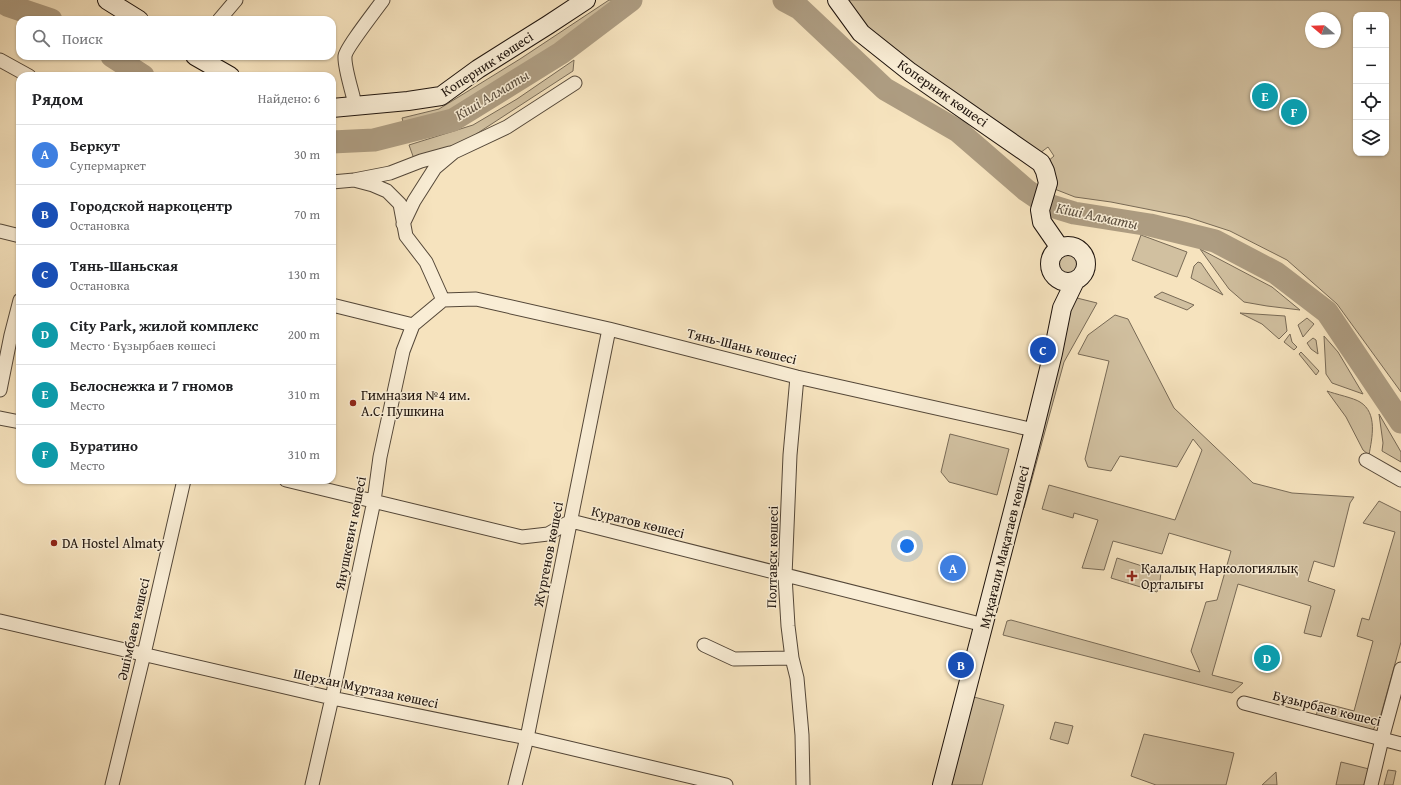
<!DOCTYPE html>
<html lang="ru">
<head>
<meta charset="utf-8">
<style>
	:root { --surface:#fff; --page:#f6f6f6; --text:#202124; --muted:#757577; --line:#e0e0e0; --accent:#8f2418 }
	body { margin:0; font-family:"Gentium Book Plus",serif; background:var(--page); color:var(--text) }
	.controls { position:absolute; right:12px; top:12px; display:grid; overflow:hidden; border-radius:8px; box-shadow:0 1px 3px #0004 }
	.controls button { width:36px; height:36px; display:grid; place-items:center; padding:0; border:0; border-bottom:1px solid var(--line); background:var(--surface); color:var(--text); font:20px sans-serif }
	.compass { position:absolute; left:1305px; top:12px; width:36px; height:36px; border-radius:50%; background:var(--surface); box-shadow:0 1px 3px #0004; rotate:289deg }
	.you { position:absolute; left:907px; top:546px; width:14px; height:14px; margin:-10px; border:3px solid #fff; border-radius:50%; background:#1a73e8; box-shadow:0 0 0 6px #1a73e833 }
	.badge { display:grid; place-items:center; width:26px; height:26px; border-radius:50%; background:var(--accent); color:#fff; font-size:13px; font-weight:700 }
	.pin { position:absolute; translate:-50% -50%; border:2px solid #fff; box-shadow:0 1px 4px #0006 }
	.list { margin:0; padding:0; list-style:none }
	h2 { display:flex; justify-content:space-between; align-items:center; height:52px; margin:0; padding:0 16px; font-size:17px }
	h2 small { font-size:13px; font-weight:400; color:var(--muted) }
	.list li { display:grid; grid-template-columns:26px 1fr auto; gap:12px; align-items:center; box-sizing:border-box; height:60px; padding:0 16px; border-top:1px solid var(--line) }
	.list b { display:block; font-size:15px; white-space:nowrap }
	.list p { margin:0; font-size:13px; white-space:nowrap; color:var(--muted) }
	.list em { font-size:13px; font-style:normal; color:var(--muted) }
	.icon { flex:none; width:22px; height:22px; fill:none; stroke:currentColor; stroke-width:2; stroke-linecap:round; stroke-linejoin:round }
	.map { position:relative; flex:none; width:1401px; height:785px; overflow:hidden }
	.search { position:absolute; background:var(--surface); box-shadow:0 1px 3px #0004; left:16px; top:16px; width:320px; height:44px; display:flex; align-items:center; gap:10px; box-sizing:border-box; padding:0 14px; border-radius:12px; color:var(--muted); font-size:15px }
	.panel { position:absolute; background:var(--surface); box-shadow:0 1px 3px #0004; left:16px; top:72px; width:320px; height:412px; border-radius:12px }
	.map>svg:first-child { display:block }
</style>
</head>
<body>
<div class="map">
<svg width="1401" height="785" viewBox="0 0 1401 785">
	<rect width="100%" height="100%" fill="#f6e3be"/>
	<filter id="stains"><feTurbulence type="fractalNoise" baseFrequency=".005" numOctaves="4"/><feColorMatrix values="0 0 0 0 .2 0 0 0 0 .09 0 0 0 0 .02 0 0 0 .5 -.17"/></filter>
	<radialGradient id="worn" r=".72"><stop offset=".6" stop-color="#630" stop-opacity="0"/><stop offset="1" stop-color="#630" stop-opacity=".3"/></radialGradient>
	<path fill="#d1c0a0" stroke="#786a56" fill-rule="evenodd" d="M609 0H626L560 48 441 119 405 129 402 118 439 109 520 59Z
		M843 0H1401V392L1337 304 1287 260 1230 231 1187 217 1111 202 1075 197 1052 188 1047 162 1054 156 1048 147 1040 153 867 33ZM1356 15H1386V153H1356ZM1311 18H1335V42H1311Z
		M574 60 573 71 467 140 438 152 414 159 409 145 473 125 517 99Z
		M1141 235 1187 252 1177 277 1132 260Z
		M1200 249 1272 287 1300 310 1267 306 1244 302 1229 289Z
		M1054 263a14 14 0 1 1 28 0a14 14 0 1 1-28 0Z
		M1198 262 1201 263 1223 295 1191 278 1194 266Z
		M1162 292 1194 305 1187 310 1154 297Z
		M1073 297 1097 303 1064 362 1024 508 1019 503Z
		M1240 313 1285 316 1287 331 1279 339 1262 324Z
		M1115 315 1128 319 1174 408 1253 483 1292 493 1354 497 1350 503 1334 567 1314 561 1308 581 1335 590 1321 637 1304 633 1311 606 1238 584 1212 675 1243 683 1232 693 1003 635 1007 621 1011 620 1200 672 1191 651 1206 602 1217 600 1231 551 1169 533 1162 554 1113 541 1104 570 1082 568 1098 520 1074 513 1073 518 1042 509 1049 485 1175 520 1202 450 1193 439 1177 467 1120 456 1111 471 1088 467 1085 459 1109 361 1078 354 1088 335Z
		M1307 318 1314 324 1303 337 1298 325Z
		M1290 334 1292 342 1297 347 1294 350 1284 342Z
		M1324 336 1338 352 1363 394 1332 383 1326 374Z
		M1313 338 1316 340 1318 354 1311 349 1307 343Z
		M1301 352 1319 371 1316 375 1299 354Z
		M1327 391C1335 394 1354 398 1360 402 1378 413 1372 438 1369 455L1363 450 1346 417Z
		M1379 414 1401 452V462L1382 451 1383 443Z
		M950 434 1009 449 997 495 949 482 941 472Z
		M1379 501 1401 512V642L1380 718 1373 730 1316 716 1320 702 1354 711 1373 641 1357 636 1362 618 1369 620 1395 532 1363 523Z
		M1117 558 1161 572 1160 581 1157 592 1111 578Z
		M974 697 1004 705 982 785H950Z
		M1055 722 1073 726 1068 744 1050 739Z
		M1144 734 1234 753 1226 785H1156L1131 776Z
		M1341 762 1369 769 1364 785H1336Z
		M1388 770 1396 771 1393 785H1384Z
		M1276 772 1277 785H1262Z"/>
	<g fill="none" stroke-linecap="round" stroke-linejoin="round">
		<path stroke="#ad9c81" stroke-width="23" d="M0 0 7 5 51 20
			M784 0 799 8 885 89 958 131 1026 190 1048 205 1074 213 1150 225 1215 241 1276 273 1327 312 1401 422
			M112 56 143 76
			M332 142 374 140 453 120 561 53 631 0"/>
		<g stroke="#544738" stroke-width="15">
			<path id="street" d="M219 20 236 0
				M0 60 29 76
				M355 105C353 93 344 68 345 56 346 48 376 10 383 0
				M354 180 373 185 387 191 400 204 406 236 426 262 443 300
				M332 182 354 180 390 173 421 161 450 153
				M403 224 414 201 435 168 454 152 507 127 575 83
				M0 231 20 236
				M443 300 476 299 609 329 797 377 1034 430
				M332 305 413 325
				M797 377 790 455 785 576 788 626 792 658 797 678 802 735 803 785
				M0 390 11 335 20 300
				M0 418 20 422
				M1366 460 1401 480
				M286 480 522 537 548 534 571 521 984 625
				M0 621 332 698 527 738 726 785
				M704 645 734 659 792 658
				M1244 703 1401 744
				M112 785 144 654 184 480
				M312 785 332 698 374 501 380 457 403 351 413 325 443 300
				M515 785 527 738 609 329
				M1371 785 1382 739 1401 669"/>
		</g>
		<g stroke="#1e130c" stroke-width="20">
			<path id="secondary" d="M107 0 139 20
				M837 0 861 33 910 72 1041 163 1045 171 1048 183 1040 210 1042 222 1060 248
				M195 56 230 76
				M332 108 408 101 441 96 478 69 548 25 586 0
				M1050 264a18 18 0 1 1 36 0a18 18 0 1 1-36 0Z
				M942 785 1034 430 1053 353 1062 308 1075 281"/>
		</g>
		<use href="#street" stroke="#f9edd5" stroke-width="13"/>
		<use href="#secondary" stroke="#f9edd5" stroke-width="18"/>
	</g>
	<g fill="#8f2418" stroke="#f9edd5" stroke-width="1.5">
		<circle cx="353" cy="403" r="4"/>
		<circle cx="54" cy="543" r="4"/>
		<path d="M1130 570h4v4h4v4h-4v4h-4v-4h-4v-4h4z"/>
	</g>
	<g text-anchor="middle" stroke-width="3" stroke-linejoin="round" paint-order="stroke">
		<g font-size="14" fill="#1e130c" stroke="#f9edd5">
			<text transform="translate(487 64) rotate(-33)" y="5">Коперник көшесі</text>
			<text transform="translate(943 93) rotate(35)" y="5">Коперник көшесі</text>
			<text transform="translate(742 346) rotate(14)" y="5">Тянь-Шань көшесі</text>
			<text transform="translate(638 522) rotate(14)" y="5">Куратов көшесі</text>
			<text transform="translate(350 533) rotate(-79)" y="5">Янушкевич көшесі</text>
			<text transform="translate(1004 547) rotate(-76)" y="5">Мұқағали Мақатаев көшесі</text>
			<text transform="translate(548 554) rotate(-79)" y="5">Жүргенов көшесі</text>
			<text transform="translate(772 557) rotate(-89)" y="5">Полтавск көшесі</text>
			<text transform="translate(133 629) rotate(-77)" y="5">Әшімбаев көшесі</text>
			<text transform="translate(366 688) rotate(12)" y="5">Шерхан Мұртаза көшесі</text>
			<text transform="translate(1327 708) rotate(14)" y="5">Бұзырбаев көшесі</text>
		</g>
		<g font-size="14" fill="#1e130c" stroke="#f9edd5" text-anchor="start">
			<text x="361" y="400">Гимназия №4 им.<tspan x="361" dy="16">А.С. Пушкина</tspan></text>
			<text x="62" y="548">DA Hostel Almaty</text>
			<text x="1141" y="573">Қалалық Наркологиялық<tspan x="1141" dy="16">Орталығы</tspan></text>
		</g>
		<g font-size="15" font-style="italic" fill="#5e5141" stroke="#f9edd5">
			<text transform="translate(492 95) rotate(-31)" y="5">Кіші Алматы</text>
			<text transform="translate(1097 216) rotate(12)" y="5">Кіші Алматы</text>
		</g>
	</g>
	<rect width="100%" height="100%" filter="url(#stains)"/>
	<rect width="100%" height="100%" fill="url(#worn)"/>
</svg>
<div class="controls">
<button>+</button>
<button>−</button>
<button><svg class="icon" aria-label="locate" viewBox="0 0 24 24"><circle cx="12" cy="12" r="6"/><path d="M12 2v4M12 18v4M2 12h4M18 12h4"/></svg></button>
<button><svg class="icon" aria-label="layers" viewBox="0 0 24 24"><path d="M12 4l9 5-9 5-9-5zM3 14l9 5 9-5"/></svg></button>
</div>
<svg class="compass" viewBox="-18 -18 36 36"><path d="M0-13l5 13h-10z" fill="#e53935"/><path d="M0 13l5-13h-10z" fill="#757577"/></svg>
<div class="you"></div>
<div class="pin badge" style="left:953px;top:568px;background:#3f7fe0">A</div>
<div class="pin badge" style="left:961px;top:665px;background:#1a4fb4">B</div>
<div class="pin badge" style="left:1043px;top:350px;background:#1a4fb4">C</div>
<div class="pin badge" style="left:1267px;top:658px;background:#0f9aa8">D</div>
<div class="pin badge" style="left:1265px;top:96px;background:#0f9aa8">E</div>
<div class="pin badge" style="left:1294px;top:112px;background:#0f9aa8">F</div>
<div class="search"><svg class="icon" aria-label="search" viewBox="0 0 24 24"><circle cx="10" cy="10" r="6"/><path d="M15 15l6 6"/></svg>Поиск</div>
<section class="panel">
<h2>Рядом<small>Найдено: 6</small></h2>
<ul class="list">
<li><span class="badge" style="background:#3f7fe0">A</span><div><b>Беркут</b><p>Супермаркет</p></div><em>30 m</em></li>
<li><span class="badge" style="background:#1a4fb4">B</span><div><b>Городской наркоцентр</b><p>Остановка</p></div><em>70 m</em></li>
<li><span class="badge" style="background:#1a4fb4">C</span><div><b>Тянь-Шаньская</b><p>Остановка</p></div><em>130 m</em></li>
<li><span class="badge" style="background:#0f9aa8">D</span><div><b>City Park, жилой комплекс</b><p>Место · Бұзырбаев көшесі</p></div><em>200 m</em></li>
<li><span class="badge" style="background:#0f9aa8">E</span><div><b>Белоснежка и 7 гномов</b><p>Место</p></div><em>310 m</em></li>
<li><span class="badge" style="background:#0f9aa8">F</span><div><b>Буратино</b><p>Место</p></div><em>310 m</em></li>
</ul>
</section>
</div>
</body>
</html>
